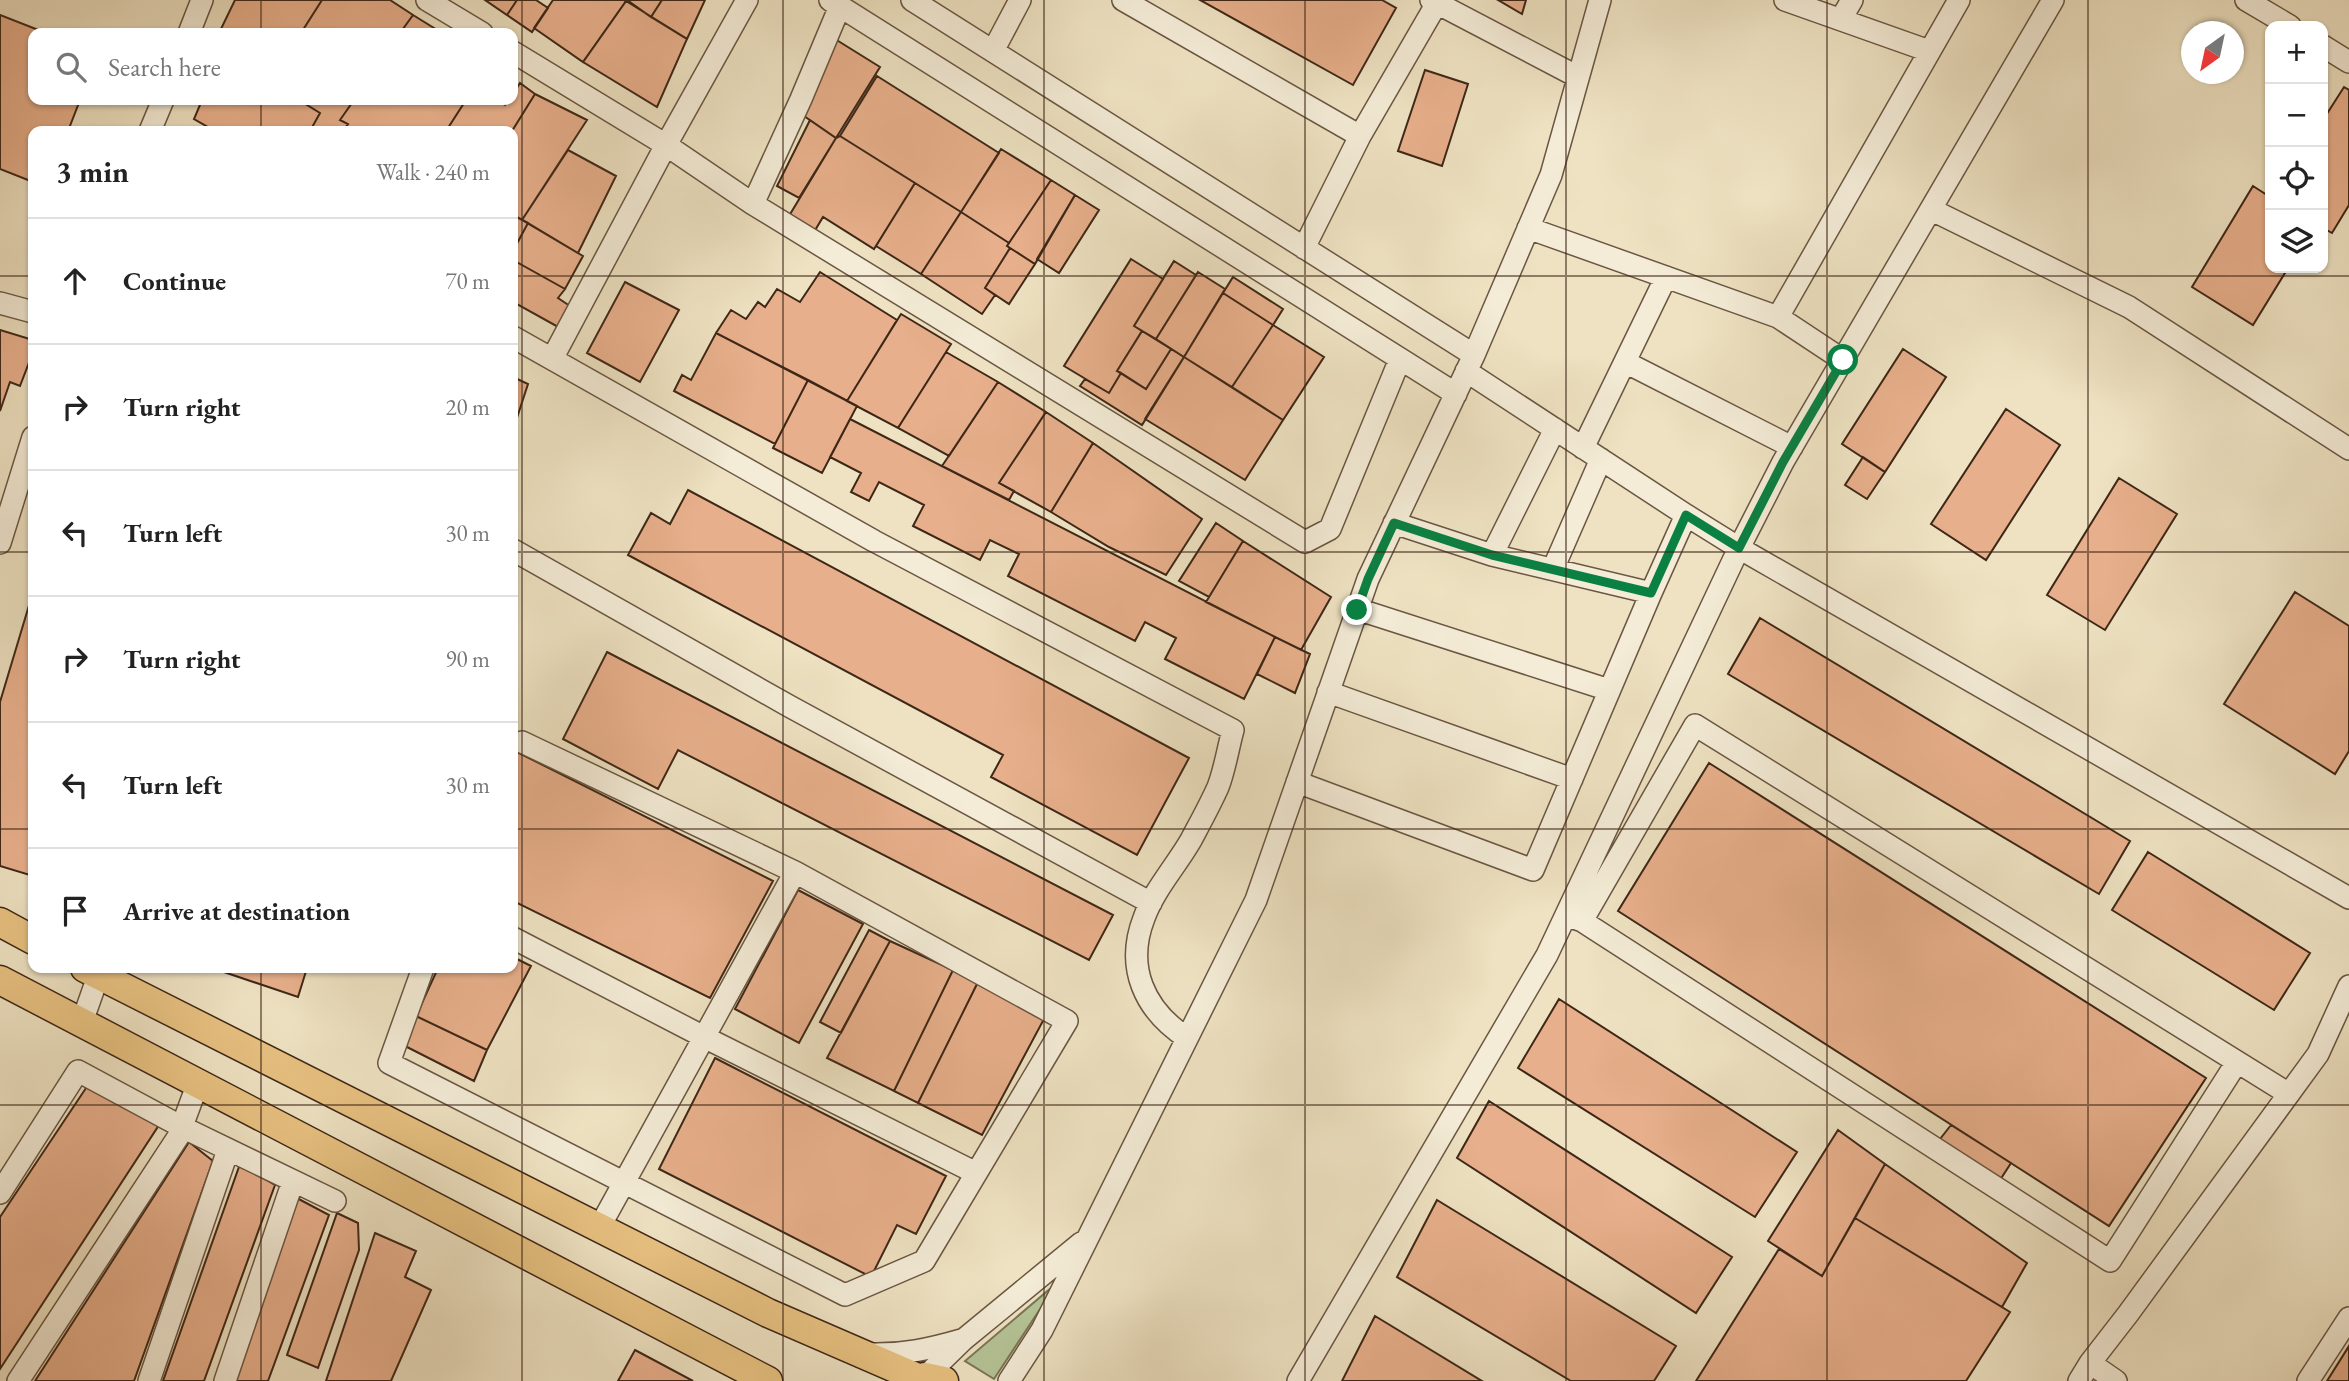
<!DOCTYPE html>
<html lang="en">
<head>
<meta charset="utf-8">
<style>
	:root { --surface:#fff; --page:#f6f6f6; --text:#222; --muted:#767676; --line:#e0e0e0 }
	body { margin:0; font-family:"EB Garamond",serif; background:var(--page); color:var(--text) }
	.controls { position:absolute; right:21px; top:21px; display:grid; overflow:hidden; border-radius:14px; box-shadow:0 2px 5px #0004 }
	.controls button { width:63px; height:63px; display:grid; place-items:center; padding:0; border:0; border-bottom:2px solid var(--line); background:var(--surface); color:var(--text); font:35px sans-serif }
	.compass { position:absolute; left:2181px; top:21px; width:63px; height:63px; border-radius:50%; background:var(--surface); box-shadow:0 2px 5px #0004; rotate:213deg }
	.stop { position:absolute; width:21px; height:21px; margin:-16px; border:5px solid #0b8043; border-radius:50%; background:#fff }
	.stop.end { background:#0b8043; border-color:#fff; box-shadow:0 2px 7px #0008 }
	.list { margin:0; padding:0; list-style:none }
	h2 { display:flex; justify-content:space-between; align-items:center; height:91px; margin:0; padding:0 28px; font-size:30px }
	h2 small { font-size:23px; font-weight:400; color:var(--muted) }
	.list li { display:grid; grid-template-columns:46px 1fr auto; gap:21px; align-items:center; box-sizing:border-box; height:126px; padding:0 28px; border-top:2px solid var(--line) }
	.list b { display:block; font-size:26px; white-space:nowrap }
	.list em { font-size:23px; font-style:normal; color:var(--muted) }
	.icon { flex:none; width:38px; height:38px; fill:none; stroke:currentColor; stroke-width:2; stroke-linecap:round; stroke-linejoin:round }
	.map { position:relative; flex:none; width:2349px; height:1381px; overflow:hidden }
	.search { position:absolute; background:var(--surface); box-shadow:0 2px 5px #0004; left:28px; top:28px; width:490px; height:77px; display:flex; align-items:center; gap:18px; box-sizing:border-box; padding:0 24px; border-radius:14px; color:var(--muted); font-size:26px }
	.panel { position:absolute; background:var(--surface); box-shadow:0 2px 5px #0004; left:28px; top:126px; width:490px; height:847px; border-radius:14px }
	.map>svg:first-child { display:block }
</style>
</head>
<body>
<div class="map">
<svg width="2349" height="1381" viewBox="0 0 2349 1381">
	<rect width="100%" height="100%" fill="#eee2c2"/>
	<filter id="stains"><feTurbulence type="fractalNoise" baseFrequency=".00286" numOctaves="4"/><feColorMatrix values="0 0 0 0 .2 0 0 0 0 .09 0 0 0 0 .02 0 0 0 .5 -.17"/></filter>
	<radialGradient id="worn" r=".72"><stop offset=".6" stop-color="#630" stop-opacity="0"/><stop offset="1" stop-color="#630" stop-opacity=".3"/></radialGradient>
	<path fill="#b5c496" stroke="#7a7656" stroke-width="2" d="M1058 1282 994 1379 965 1361Z"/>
	<path fill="#e7af8b" stroke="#3e2717" stroke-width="2" d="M235 0H322L301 33H219Z
		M322 0H390L413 15 400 33H301Z
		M485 0H517L507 15Z
		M517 0H536L548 8 532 32 507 15Z
		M553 0H624L626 1 583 62 534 28Z
		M627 0H662L651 17Z
		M662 0H705L687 39 651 17Z
		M1200 0H1382L1396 8 1353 85Z
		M1498 0H1526L1522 14Z
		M626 1 687 39 657 107 583 62Z
		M0 15 46 33H33V100H80L68 131H33V182L0 169Z
		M413 15 442 33H400Z
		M835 39 880 67 836 138 801 114Z
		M1425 70 1468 84 1442 166 1398 151Z
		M877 76 999 153 961 212 840 136Z
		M520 83 535 94 512 131H446L466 100H497L505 105 509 100H513V94Z
		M2344 87 2349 90V205L2332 233 2323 228V120Z
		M535 94 587 120 522 220 513 215 512 131Z
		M202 100H299L320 113 310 131H215L194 119Z
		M299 100H354L340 120 348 124 343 131H310L320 113Z
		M354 100H466L446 131H343L348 124 340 120Z
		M810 120 836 138 799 198 777 186Z
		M840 136 915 183 874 249 823 217 814 232 789 216 836 138Z
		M1001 149 1051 180 1009 243 961 212Z
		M568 150 616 176 578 253 522 220Z
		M1051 180 1075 195 1035 264 1007 246Z
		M915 183 961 212 921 274 876 246Z
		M2253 186 2270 197V268H2288L2253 325 2192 287Z
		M1075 195 1099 210 1059 273 1037 259Z
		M961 212 1009 243 1007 246 1010 248 985 288 995 295 982 314 921 274Z
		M513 215 528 223 513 251Z
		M528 223 583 256 565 289 513 260V251Z
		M1010 248 1035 264 1009 304 985 288Z
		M1131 259 1163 279 1134 326 1142 331 1117 371 1121 373 1109 393 1064 366Z
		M513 260 565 289 558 298 570 306 560 328 513 302Z
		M1174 261 1196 275 1156 339 1134 326Z
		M820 272 897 320 847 401 716 333 731 310 746 319 758 302 765 307 777 289 800 302Z
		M1198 272 1225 289 1184 357 1156 339Z
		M1233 277 1283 309 1273 325 1223 293Z
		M625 282 679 310 640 382 587 353Z
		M1223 293 1273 325 1232 387 1184 357Z
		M901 314 951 344 898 428 847 401Z
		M1273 325 1324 357 1283 420 1232 387Z
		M0 330 33 340V352L20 386 10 382 0 411Z
		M1142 331 1171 349 1146 389 1117 371Z
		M716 333 808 380 775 444 674 391 682 375 691 380Z
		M1171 349 1184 357 1142 425 1080 386 1085 379 1109 393 1121 373 1146 389Z
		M1903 349 1946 377 1885 472 1842 444Z
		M946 352 998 382 949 456 898 428Z
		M1184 357 1283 420 1245 480 1145 419Z
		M513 377 528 384 513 430Z
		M808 380 857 406 822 473 773 448Z
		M998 382 1046 412 999 483 1014 491 1009 500 942 466Z
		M2006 409 2060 445 1986 560 1931 524Z
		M1046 412 1093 443 1051 512 999 483Z
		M850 419 1275 637 1244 699 1165 659 1176 638 1145 622 1135 641 1008 576 1019 554 990 540 980 560 913 526 924 505 879 482 869 501 851 492 861 473 830 457Z
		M1093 443 1202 519 1166 575 1109 547 1051 512Z
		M1863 457 1885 472 1867 499 1845 485Z
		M2119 478 2177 514 2105 630 2047 595Z
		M688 490 1189 758 1137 855 991 777 1003 755 628 555 651 513 670 524Z
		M1216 523 1243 541 1209 597 1179 581Z
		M1243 541 1331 597 1301 650 1206 602Z
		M33 592V876L0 866V702Z
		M2295 592 2349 626V751L2335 774 2224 704Z
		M1760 618 2130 841 2099 894 1728 674Z
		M1275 637 1310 654 1295 693 1257 674Z
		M607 652 1113 915 1089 960 678 750 658 789 563 739Z
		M513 750 773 881 710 998 513 901Z
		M1709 763 2206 1078 2109 1226 1618 911Z
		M2148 852 2310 953 2274 1010 2112 910Z
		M798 890 863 924 799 1043 735 1009Z
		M869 930 890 941 841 1033 820 1022Z
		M890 941 953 970 894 1091 827 1058Z
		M513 957 531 966 487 1050 416 1016 438 968H513Z
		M212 968H307L298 997Z
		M953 970 978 982 918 1103 894 1091Z
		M978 982 1044 1019 982 1135 918 1103Z
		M1559 999 1797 1152 1755 1217 1518 1068Z
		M416 1016 487 1050 474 1081 401 1044Z
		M715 1058 946 1176 916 1234 897 1225 871 1277 659 1169Z
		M90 1082 159 1125 0 1369V1217Z
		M1489 1101 1732 1257 1696 1313 1457 1158Z
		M1951 1125 2011 1163 1998 1183 1937 1143Z
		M1838 1130 1885 1164 1822 1276 1768 1241Z
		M189 1142 213 1161 134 1381H35Z
		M240 1164 275 1185 204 1381H163Z
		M1885 1164 2027 1263 2002 1307 1855 1218Z
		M293 1196 329 1215 268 1381H227Z
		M1437 1200 1676 1346 1654 1381H1571L1397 1277Z
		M337 1213 358 1223 359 1250 318 1368 287 1355Z
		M1855 1218 2010 1312 1966 1381H1696L1779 1249 1822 1276Z
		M375 1233 416 1251 405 1277 431 1290 391 1381H326Z
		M1375 1316 1482 1381H1342Z
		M2349 1346V1381H2327Z
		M635 1350 693 1381H618Z"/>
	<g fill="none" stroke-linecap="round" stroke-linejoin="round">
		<g stroke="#6a5642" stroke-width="24">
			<path id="minor" d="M427 0 482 33
				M830 0 1456 394
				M912 0 1474 355
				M1123 0 1360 136
				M1431 0 1578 77
				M1785 0 1929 51
				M2246 0 2290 26
				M1841 19 1852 0
				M189 33 202 0
				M2323 46 2349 62
				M993 51 1020 0
				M513 52 666 145 753 204 1305 542 1330 529 1400 359
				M150 131 163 100
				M753 204 801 99 840 6
				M1932 210 2129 307 2349 449
				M1528 228 1778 317 1959 0
				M1304 248 1360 136 1437 3
				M0 303 33 312
				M1778 317 1843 360
				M513 337 874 541 1233 730C1228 748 1225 769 1218 787 1210 805 1200 823 1191 840 1176 866 1154 890 1144 918 1125 967 1144 1010 1187 1038
				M552 359 666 145 747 0
				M1625 362 1792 447
				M1583 448 1666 277
				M1686 515 1739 548 1783 462 2053 0
				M1394 523 1492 555 1651 593
				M0 543 33 437
				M513 550 789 706 1151 903
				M1492 555 1555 429
				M1553 569 1601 459
				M1357 609 1609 690
				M1328 692 1572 779
				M1297 782 1533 870 1651 593 1686 515 1466 371
				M1571 917 1582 921 2110 1261 2237 1062
				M1582 921 1695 725 2289 1094
				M513 938 704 1037 976 1173
				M423 968 389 1063 845 1295 924 1261 1067 1021 795 872 522 742
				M82 1022 101 968
				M0 1193 78 1071 182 1127 335 1201
				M599 1228 795 872
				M869 1354C902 1355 930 1349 961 1340
				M2090 1363 2116 1381
				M925 1377 963 1340 1081 1243
				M18 1381 178 1137 198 1083
				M149 1381 228 1150
				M225 1381 293 1181
				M1009 1381 1042 1330 1256 900 1368 579 1474 355 1551 175 1600 0
				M1298 1381 1547 955 1739 548 2349 898
				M2079 1381 2090 1363 2128 1314 2318 1054 2349 986
				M2308 1381 2349 1318"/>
		</g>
		<g stroke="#3e2717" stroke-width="31">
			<path id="major" d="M0 922 33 940
				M85 968 768 1313 918 1378
				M0 980 768 1381
				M904 1381 925 1377 944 1381"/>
		</g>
		<use href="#minor" stroke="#f4ecd7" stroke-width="21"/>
		<use href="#major" stroke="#e7c181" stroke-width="28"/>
	</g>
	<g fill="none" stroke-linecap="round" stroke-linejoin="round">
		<path stroke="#0b8043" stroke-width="9" d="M1357 610 1368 579 1394 523 1492 555 1651 593 1686 515 1739 548 1783 462 1843 360"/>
	</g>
	<path fill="none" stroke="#3e2717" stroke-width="2" stroke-opacity="0.55" d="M261 0V33M522 0V1381M783 0V1381M1044 0V1381M1305 0V1381M1566 0V1381M1827 0V1381M2088 0V1381M261 100V131M0 276H33M513 276H2349M0 552H33M513 552H2349M0 829H33M513 829H2349M261 968V1381M0 1105H2349"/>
	<rect width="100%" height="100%" filter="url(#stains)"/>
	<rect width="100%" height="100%" fill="url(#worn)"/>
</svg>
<div class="controls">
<button>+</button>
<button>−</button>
<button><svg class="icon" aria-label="locate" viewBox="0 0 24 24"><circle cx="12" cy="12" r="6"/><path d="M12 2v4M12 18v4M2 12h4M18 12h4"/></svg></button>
<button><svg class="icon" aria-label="layers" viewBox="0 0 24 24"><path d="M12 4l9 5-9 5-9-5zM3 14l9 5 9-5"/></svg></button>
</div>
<svg class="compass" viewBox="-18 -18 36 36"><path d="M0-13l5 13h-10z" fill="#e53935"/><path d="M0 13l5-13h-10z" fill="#767676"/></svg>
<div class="stop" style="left:1843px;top:360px"></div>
<div class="stop end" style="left:1357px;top:610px"></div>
<div class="search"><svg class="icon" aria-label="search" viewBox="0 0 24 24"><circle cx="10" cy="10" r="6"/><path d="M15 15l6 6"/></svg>Search here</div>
<section class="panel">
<h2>3 min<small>Walk · 240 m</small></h2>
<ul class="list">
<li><svg class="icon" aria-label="ahead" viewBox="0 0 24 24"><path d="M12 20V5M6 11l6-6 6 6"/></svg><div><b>Continue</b></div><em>70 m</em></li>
<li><svg class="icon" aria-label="right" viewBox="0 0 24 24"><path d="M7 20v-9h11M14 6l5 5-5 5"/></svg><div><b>Turn right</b></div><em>20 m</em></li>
<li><svg class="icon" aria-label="left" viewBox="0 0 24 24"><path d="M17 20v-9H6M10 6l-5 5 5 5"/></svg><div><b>Turn left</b></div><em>30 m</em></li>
<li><svg class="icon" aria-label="right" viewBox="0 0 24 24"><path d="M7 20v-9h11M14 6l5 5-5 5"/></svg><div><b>Turn right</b></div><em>90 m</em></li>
<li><svg class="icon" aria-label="left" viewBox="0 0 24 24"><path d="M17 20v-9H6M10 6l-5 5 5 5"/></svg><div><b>Turn left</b></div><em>30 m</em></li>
<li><svg class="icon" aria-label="arrive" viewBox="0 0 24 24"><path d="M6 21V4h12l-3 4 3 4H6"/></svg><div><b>Arrive at destination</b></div></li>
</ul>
</section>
</div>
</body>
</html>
